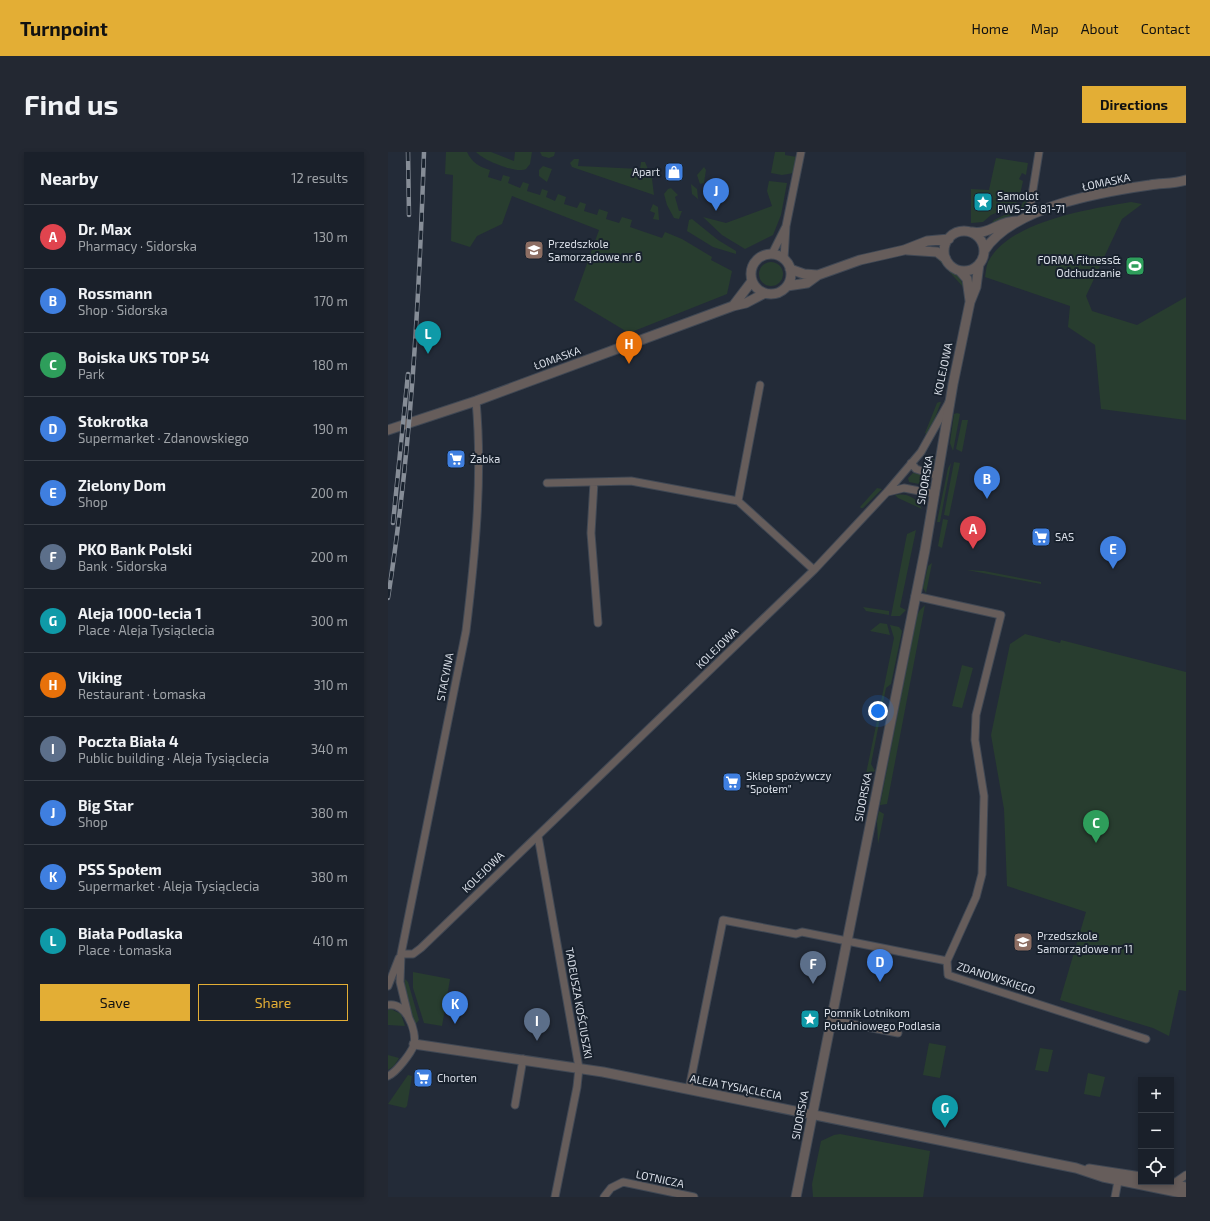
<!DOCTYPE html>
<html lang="en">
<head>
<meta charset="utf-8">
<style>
	:root { --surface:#1a202a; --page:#232832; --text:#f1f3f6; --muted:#9fa3a8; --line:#383e47; --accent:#e3ae35 }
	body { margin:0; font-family:"Exo 2",sans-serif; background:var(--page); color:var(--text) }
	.controls { position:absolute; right:12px; bottom:12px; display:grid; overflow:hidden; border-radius:0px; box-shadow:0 2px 6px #0003 }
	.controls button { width:36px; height:36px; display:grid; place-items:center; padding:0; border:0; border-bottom:1px solid var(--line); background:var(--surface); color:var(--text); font:20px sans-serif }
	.you { position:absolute; left:490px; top:559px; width:14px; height:14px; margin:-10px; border:3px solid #fff; border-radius:50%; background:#1a73e8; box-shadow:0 0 0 6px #1a73e833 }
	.badge { display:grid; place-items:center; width:26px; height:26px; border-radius:50%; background:var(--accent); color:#fff; font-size:13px; font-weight:700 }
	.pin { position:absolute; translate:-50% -33px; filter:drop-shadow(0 1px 2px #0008) }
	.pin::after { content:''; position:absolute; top:21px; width:14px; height:12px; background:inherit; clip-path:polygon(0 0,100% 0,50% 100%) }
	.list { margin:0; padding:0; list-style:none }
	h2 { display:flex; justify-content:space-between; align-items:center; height:52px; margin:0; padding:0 16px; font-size:17px }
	h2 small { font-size:13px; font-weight:400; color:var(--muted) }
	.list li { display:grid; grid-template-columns:26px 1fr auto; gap:12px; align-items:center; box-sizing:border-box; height:64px; padding:0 16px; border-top:1px solid var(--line) }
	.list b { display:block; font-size:15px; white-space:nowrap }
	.list p { margin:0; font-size:13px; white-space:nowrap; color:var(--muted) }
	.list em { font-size:13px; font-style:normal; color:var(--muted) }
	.actions { display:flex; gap:8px; padding:12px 16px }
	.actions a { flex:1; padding:9px 0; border:1px solid var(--accent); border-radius:0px; text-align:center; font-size:14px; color:var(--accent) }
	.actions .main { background:var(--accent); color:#111 }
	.icon { flex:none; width:22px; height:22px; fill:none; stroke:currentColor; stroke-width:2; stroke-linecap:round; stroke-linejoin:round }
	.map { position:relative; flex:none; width:798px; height:1045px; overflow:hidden; border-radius:0px }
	header { display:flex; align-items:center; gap:24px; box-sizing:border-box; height:56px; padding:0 20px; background:var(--accent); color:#111 }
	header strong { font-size:19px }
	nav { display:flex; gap:22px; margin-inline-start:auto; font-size:14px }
	.intro { display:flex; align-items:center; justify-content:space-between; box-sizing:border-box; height:96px; padding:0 24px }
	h1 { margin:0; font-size:28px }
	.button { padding:10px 18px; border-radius:0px; background:var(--accent); color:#111; font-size:14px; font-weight:700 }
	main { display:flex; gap:24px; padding:0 24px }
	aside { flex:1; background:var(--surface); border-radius:0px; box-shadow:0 2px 6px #0003 }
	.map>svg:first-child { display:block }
</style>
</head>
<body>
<header>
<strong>Turnpoint</strong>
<nav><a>Home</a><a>Map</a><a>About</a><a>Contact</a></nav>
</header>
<div class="intro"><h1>Find us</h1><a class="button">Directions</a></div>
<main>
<aside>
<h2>Nearby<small>12 results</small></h2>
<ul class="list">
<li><span class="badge" style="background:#e0444e">A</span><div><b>Dr. Max</b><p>Pharmacy · Sidorska</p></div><em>130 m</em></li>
<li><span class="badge" style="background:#3f7fe0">B</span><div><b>Rossmann</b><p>Shop · Sidorska</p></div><em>170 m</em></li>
<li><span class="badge" style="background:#2e9e5b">C</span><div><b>Boiska UKS TOP 54</b><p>Park</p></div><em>180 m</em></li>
<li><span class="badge" style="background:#3f7fe0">D</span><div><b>Stokrotka</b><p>Supermarket · Zdanowskiego</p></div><em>190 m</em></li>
<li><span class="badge" style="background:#3f7fe0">E</span><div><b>Zielony Dom</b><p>Shop</p></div><em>200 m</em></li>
<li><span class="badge" style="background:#5c6f8a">F</span><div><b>PKO Bank Polski</b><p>Bank · Sidorska</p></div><em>200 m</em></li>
<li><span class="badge" style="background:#0f9aa8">G</span><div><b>Aleja 1000-lecia 1</b><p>Place · Aleja Tysiąclecia</p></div><em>300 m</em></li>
<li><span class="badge" style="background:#e8710a">H</span><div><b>Viking</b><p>Restaurant · Łomaska</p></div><em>310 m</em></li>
<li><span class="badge" style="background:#5c6f8a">I</span><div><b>Poczta Biała 4</b><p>Public building · Aleja Tysiąclecia</p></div><em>340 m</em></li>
<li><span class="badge" style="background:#3f7fe0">J</span><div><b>Big Star</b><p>Shop</p></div><em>380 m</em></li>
<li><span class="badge" style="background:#3f7fe0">K</span><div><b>PSS Społem</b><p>Supermarket · Aleja Tysiąclecia</p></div><em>380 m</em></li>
<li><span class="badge" style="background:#0f9aa8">L</span><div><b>Biała Podlaska</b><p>Place · Łomaska</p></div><em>410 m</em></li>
</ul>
<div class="actions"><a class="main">Save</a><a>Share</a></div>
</aside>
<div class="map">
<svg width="798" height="1045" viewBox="0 0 798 1045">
	<rect width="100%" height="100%" fill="#232b38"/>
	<path fill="#283d2f" d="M58 0H79C84 11 92 15 102 18L100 25 113 29 115 23 122 25 120 31 132 36 135 30 141 32 139 39 152 43 154 37 160 39 158 45 167 49 170 42 178 45 176 52 189 56 192 50 198 52 196 59 209 63 211 57 220 60 218 67 231 71 234 65 244 68 242 75 274 86 277 80 294 87 324 105 323 108 344 119 339 142 241 181 186 148 211 78 124 44 114 72 89 84 82 95 63 89 65 23 57 22Z
		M88 0H103L126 9 127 0H144L142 12 138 17C128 22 95 8 88 0Z
		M152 0H167L166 4 161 6 154 4Z
		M387 0H397V3L409 5 406 21 394 23 383 21Z
		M608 6 640 11 638 23 634 21 631 27 635 29 631 47 627 53 603 63 595 70 583 71V37L601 38Z
		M186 7H191L190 14 252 17 253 10H257L264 27 266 43 184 15 182 11Z
		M155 14 164 17 159 30 151 24V18Z
		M316 15 318 18 316 31 312 32 309 23Z
		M381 29 399 31 393 63 385 83 357 97 334 83 315 65 338 71 384 54 379 39Z
		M303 32 309 37 310 47 304 42Z
		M283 36 290 43 287 45 291 59H294L291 67 286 66 279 53 276 42 280 37Z
		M641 41 639 54 636 58 603 72 606 68 633 55 638 42Z
		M743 50 754 52 734 67 698 144 704 159 749 173 798 145V268L713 257 707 193 680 175 682 154 597 125C598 120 598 115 600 110 621 69 702 57 743 50Z
		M265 52 270 55 271 68 265 67 267 61 262 59Z
		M304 67 330 88 348 99V102L325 95 299 79 301 68Z
		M545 102 571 124 577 137Z
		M371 122a12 12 0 1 1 24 0a12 12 0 1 1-24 0Z
		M551 250H553L540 284 537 281 549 251Z
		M569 261 572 262 565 299 562 291 566 262Z
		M574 268H580L574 300 568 297Z
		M544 304 546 306 544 318 533 315 539 306Z
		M566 310 572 311 561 364 556 363Z
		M563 311 552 370H549L560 316Z
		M525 321 534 322 541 330 531 332 521 330 520 326Z
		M489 336 494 337 475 356H473L472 355Z
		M507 343C519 341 528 345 534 357L510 346Z
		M555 367 560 368 554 396 550 394Z
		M528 378 512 455 518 458 512 464H503L519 382Z
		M544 411 538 441 535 436 540 414Z
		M579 418 596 419 653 430V432Z
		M537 453 499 652 492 653 529 463 532 458Z
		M475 455 501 459V463L478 459Z
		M492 471 499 472 502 483 482 479Z
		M502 473 511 475 514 479 503 532 498 536 483 612 487 619 480 622 479 631 483 634 480 651 477 650 476 654 472 651 506 486Z
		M637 482 672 491 673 488 798 520V839L791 838 781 884 765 876 672 848 698 760 619 734 616 657 603 583 622 492Z
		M574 513 585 516 574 556 564 554Z
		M491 659 496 662 490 692 489 669Z
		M25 820 62 827 54 874 36 871 25 836Z
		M17 827 20 830 31 868 27 873 16 837Z
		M3 857 13 862 17 874 0 873V858Z
		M541 891 558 894 552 926 535 923Z
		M652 896 665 898 660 920 647 918Z
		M0 903 11 906 6 914 0 918Z
		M700 921 717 925 712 945 696 942Z
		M20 923 24 924 19 954 17 956 0 952Z
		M452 982 542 999 535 1045H425L424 1032 433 989 446 983Z"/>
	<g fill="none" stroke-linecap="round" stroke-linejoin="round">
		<g stroke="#404854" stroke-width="9">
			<path id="minor" d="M641 62 651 0
				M384 102 397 76
				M396 107 398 74 413 0
				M523 311 528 317 550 324
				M206 330 203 381 210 471
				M159 331 243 329 350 349 426 418
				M500 340 516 336 547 342
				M350 349 372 233
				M527 444 613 463 588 563 587 588 596 644 594 722 588 745 559 809
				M150 684 191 916 189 935 167 1045
				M13 802H25L33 796 426 418 499 340 533 300 561 250
				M0 834 11 806
				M0 853C18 850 29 878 26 893 23 901 8 921 0 924
				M21 867 12 830 13 802 78 479C87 404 95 325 88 249
				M443 868 510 881
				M301 937 335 768 408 782 414 780 559 809 560 823 758 887
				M127 953 135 907
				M785 1032 798 1023
				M216 1045 223 1036 235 1030 306 1045
				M727 1045 731 1024"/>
		</g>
		<g stroke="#404854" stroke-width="11">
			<path id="tertiary" d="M556 99a20 20 0 1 1 40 0a20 20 0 1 1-40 0Z
				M584 80C601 83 611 69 628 69
				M519 98 549 100 558 107
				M596 99C624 55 713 40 762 33 774 31 786 32 798 28
				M363 122a20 20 0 1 1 40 0a20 20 0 1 1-40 0Z
				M402 117 416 122 430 123
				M572 119 579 127 582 149
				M399 134 419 131 430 123 472 108 516 98 539 89 561 87
				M345 154 364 129
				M0 278 88 249 345 154 358 151 377 141
				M26 892 215 920 688 1016 715 1025 798 1042
				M701 1017 753 1025
				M776 1030 798 1035
				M408 1045 537 398 565 232 582 150 588 135 591 112"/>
		</g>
		<use href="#minor" stroke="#665d5b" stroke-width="7"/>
		<use href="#tertiary" stroke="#665d5b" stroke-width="9"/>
		<g stroke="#868d97" stroke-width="4.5">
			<path id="rail" d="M20 0 21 63
				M5 371 20 222
				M0 446C23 298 31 150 36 0"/>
		</g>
		<use href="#rail" stroke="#19222e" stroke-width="3" stroke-dasharray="9" stroke-linecap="butt"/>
	</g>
	<defs>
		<g id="shop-square" transform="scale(1)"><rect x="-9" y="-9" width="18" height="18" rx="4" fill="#3f7fe0" stroke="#19222e"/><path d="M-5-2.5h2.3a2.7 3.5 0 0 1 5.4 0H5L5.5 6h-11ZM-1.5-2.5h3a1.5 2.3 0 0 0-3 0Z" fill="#fff"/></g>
		<g id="sight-square" transform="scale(1)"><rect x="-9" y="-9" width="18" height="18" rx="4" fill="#0f9aa8" stroke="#19222e"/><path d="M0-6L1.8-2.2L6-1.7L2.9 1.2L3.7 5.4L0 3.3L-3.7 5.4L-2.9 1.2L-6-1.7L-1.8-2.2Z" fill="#fff"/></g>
		<g id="school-square" transform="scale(1)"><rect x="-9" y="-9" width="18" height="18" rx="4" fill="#8d6e63" stroke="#19222e"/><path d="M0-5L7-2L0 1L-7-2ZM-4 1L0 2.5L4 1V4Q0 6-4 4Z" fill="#fff"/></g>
		<g id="stadium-square" transform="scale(1)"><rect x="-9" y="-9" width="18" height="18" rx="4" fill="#2e9e5b" stroke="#19222e"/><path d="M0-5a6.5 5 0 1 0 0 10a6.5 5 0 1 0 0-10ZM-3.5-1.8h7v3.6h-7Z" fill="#fff"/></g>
		<g id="supermarket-square" transform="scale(1)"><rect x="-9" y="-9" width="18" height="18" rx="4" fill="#3f7fe0" stroke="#19222e"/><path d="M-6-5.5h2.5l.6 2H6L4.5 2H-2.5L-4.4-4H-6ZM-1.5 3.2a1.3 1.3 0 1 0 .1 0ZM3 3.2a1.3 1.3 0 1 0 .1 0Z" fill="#fff"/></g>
	</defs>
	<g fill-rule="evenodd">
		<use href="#shop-square" x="286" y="20"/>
		<use href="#sight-square" x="595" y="50"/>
		<use href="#school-square" x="146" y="98"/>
		<use href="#stadium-square" x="747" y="114"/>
		<use href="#supermarket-square" x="68" y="307"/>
		<use href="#supermarket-square" x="653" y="385"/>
		<use href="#supermarket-square" x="344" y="630"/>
		<use href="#school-square" x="635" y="790"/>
		<use href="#sight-square" x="422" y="867"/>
		<use href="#supermarket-square" x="35" y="926"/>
	</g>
	<g text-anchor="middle" stroke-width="4" stroke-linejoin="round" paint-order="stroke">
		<g font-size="11" fill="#dadfe8" stroke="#19222e" text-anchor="start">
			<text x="272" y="24" text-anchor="end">Apart</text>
			<text x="609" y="48">Samolot<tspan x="609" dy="13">PWS-26 81-71</tspan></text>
			<text x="160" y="96">Przedszkole<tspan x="160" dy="13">Samorządowe nr 6</tspan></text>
			<text x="733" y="112" text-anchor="end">FORMA Fitness&amp;<tspan x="733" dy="13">Odchudzanie</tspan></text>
			<text x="82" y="311">Żabka</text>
			<text x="667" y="389">SAS</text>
			<text x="358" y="628">Sklep spożywczy<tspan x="358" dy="13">"Społem"</tspan></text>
			<text x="649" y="788">Przedszkole<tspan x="649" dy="13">Samorządowe nr 11</tspan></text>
			<text x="436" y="865">Pomnik Lotnikom<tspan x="436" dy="13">Południowego Podlasia</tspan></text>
			<text x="49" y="930">Chorten</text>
		</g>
		<g font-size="11" fill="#dadfe8" stroke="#19222e">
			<text transform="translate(718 30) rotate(-12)" y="4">ŁOMASKA</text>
			<text transform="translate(169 206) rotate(-20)" y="4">ŁOMASKA</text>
			<text transform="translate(555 217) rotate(-78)" y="4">KOLEJOWA</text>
			<text transform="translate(537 328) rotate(-80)" y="4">SIDORSKA</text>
			<text transform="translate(329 496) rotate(-44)" y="4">KOLEJOWA</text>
			<text transform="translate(57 525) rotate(-79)" y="4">STACYJNA</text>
			<text transform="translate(475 645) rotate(-79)" y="4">SIDORSKA</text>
			<text transform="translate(95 720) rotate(-44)" y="4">KOLEJOWA</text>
			<text transform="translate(608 826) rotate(18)" y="4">ZDANOWSKIEGO</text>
			<text transform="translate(191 851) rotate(80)" y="4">TADEUSZA KOŚCIUSZKI</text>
			<text transform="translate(348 935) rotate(11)" y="4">ALEJA TYSIĄCLECIA</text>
			<text transform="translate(412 963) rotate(-79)" y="4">SIDORSKA</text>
			<text transform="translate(272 1027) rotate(12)" y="4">LOTNICZA</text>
		</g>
	</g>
</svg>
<div class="controls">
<button>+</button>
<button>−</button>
<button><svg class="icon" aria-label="locate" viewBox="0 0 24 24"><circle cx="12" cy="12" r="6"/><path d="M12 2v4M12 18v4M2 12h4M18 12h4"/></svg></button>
</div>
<div class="you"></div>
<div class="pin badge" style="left:585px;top:397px;background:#e0444e">A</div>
<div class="pin badge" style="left:599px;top:347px;background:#3f7fe0">B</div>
<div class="pin badge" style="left:708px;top:691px;background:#2e9e5b">C</div>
<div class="pin badge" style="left:492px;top:830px;background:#3f7fe0">D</div>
<div class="pin badge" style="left:725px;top:417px;background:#3f7fe0">E</div>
<div class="pin badge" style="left:425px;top:832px;background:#5c6f8a">F</div>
<div class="pin badge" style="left:557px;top:976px;background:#0f9aa8">G</div>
<div class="pin badge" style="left:241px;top:212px;background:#e8710a">H</div>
<div class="pin badge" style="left:149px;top:889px;background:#5c6f8a">I</div>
<div class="pin badge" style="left:328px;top:59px;background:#3f7fe0">J</div>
<div class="pin badge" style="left:67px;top:872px;background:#3f7fe0">K</div>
<div class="pin badge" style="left:40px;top:202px;background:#0f9aa8">L</div>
</div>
</main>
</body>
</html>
